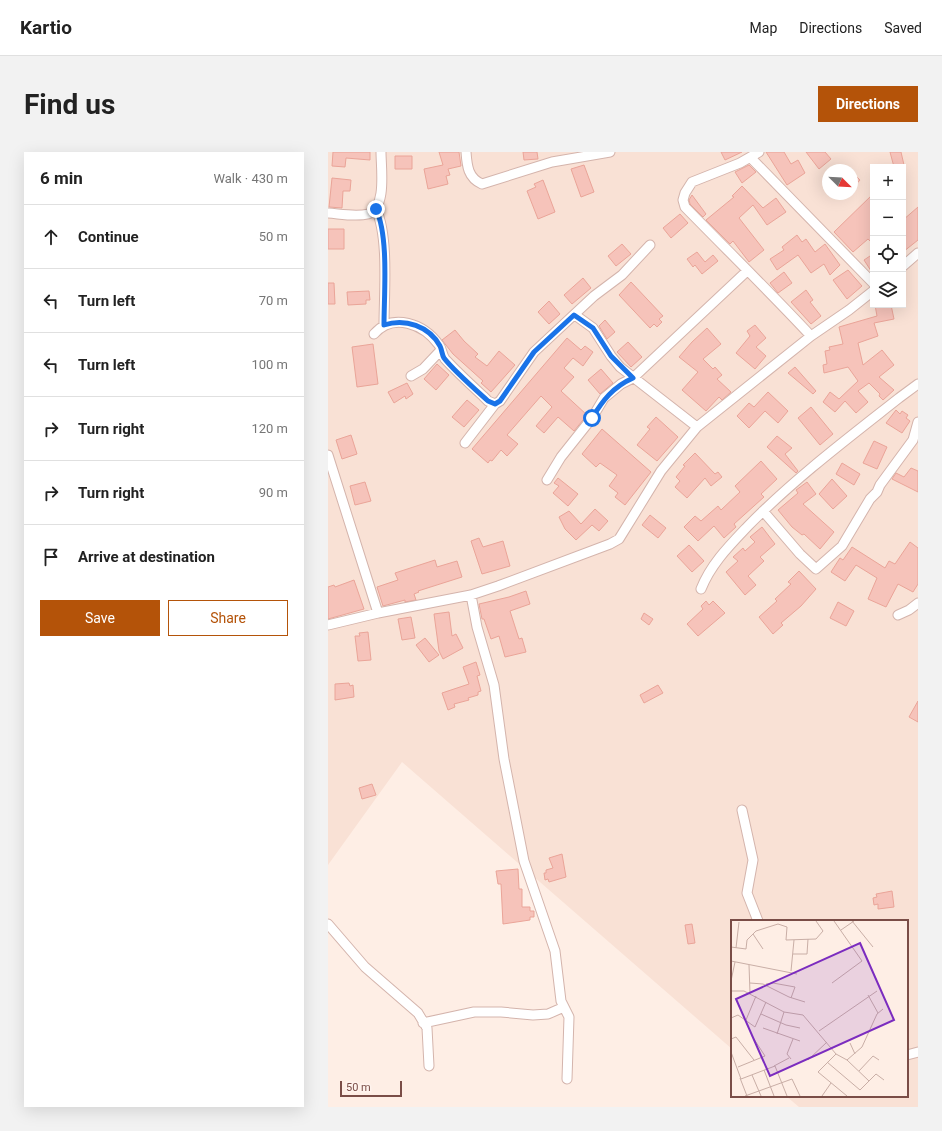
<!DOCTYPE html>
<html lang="en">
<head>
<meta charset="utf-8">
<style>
	:root { --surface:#fff; --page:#f2f2f2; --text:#222; --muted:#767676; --line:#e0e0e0; --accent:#b45309 }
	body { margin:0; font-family:Roboto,sans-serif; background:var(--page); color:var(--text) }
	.controls { position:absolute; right:12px; top:12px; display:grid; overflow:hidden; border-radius:0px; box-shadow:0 4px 16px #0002 }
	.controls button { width:36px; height:36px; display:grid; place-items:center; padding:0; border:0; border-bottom:1px solid var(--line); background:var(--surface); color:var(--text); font:20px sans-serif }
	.compass { position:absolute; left:494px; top:12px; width:36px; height:36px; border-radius:50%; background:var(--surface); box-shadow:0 4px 16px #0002; rotate:114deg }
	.scale { position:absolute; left:12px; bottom:10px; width:62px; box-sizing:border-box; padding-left:4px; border:2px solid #7a4d47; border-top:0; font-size:11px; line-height:14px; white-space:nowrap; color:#7a4d47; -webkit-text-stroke:3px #fff3ed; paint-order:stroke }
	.stop { position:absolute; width:12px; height:12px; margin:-9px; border:3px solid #1a73e8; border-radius:50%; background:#fff }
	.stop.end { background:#1a73e8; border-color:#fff; box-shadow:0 1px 4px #0008 }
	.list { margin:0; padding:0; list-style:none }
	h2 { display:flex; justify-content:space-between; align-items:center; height:52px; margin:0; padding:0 16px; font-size:17px }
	h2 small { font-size:13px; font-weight:400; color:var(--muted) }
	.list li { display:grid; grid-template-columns:26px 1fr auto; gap:12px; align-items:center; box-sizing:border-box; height:64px; padding:0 16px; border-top:1px solid var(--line) }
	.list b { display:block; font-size:15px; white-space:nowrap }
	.list em { font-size:13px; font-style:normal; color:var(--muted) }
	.actions { display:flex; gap:8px; padding:12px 16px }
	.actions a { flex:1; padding:9px 0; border:1px solid var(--accent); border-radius:0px; text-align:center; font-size:14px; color:var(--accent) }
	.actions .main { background:var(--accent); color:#fff }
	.icon { flex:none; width:22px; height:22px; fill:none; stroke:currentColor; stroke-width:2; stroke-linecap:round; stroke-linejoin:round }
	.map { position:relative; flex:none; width:590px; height:955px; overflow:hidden; border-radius:0px }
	header { display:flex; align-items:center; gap:24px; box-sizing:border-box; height:56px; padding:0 20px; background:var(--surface); border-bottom:1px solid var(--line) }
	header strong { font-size:19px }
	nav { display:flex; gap:22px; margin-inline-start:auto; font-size:14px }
	.intro { display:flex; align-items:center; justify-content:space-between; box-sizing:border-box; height:96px; padding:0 24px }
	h1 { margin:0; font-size:28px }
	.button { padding:10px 18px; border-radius:0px; background:var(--accent); color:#fff; font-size:14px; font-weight:700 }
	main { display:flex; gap:24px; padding:0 24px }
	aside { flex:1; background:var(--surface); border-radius:0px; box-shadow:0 4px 16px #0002 }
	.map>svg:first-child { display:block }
</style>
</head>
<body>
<header>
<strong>Kartio</strong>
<nav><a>Map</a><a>Directions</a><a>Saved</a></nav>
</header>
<div class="intro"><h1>Find us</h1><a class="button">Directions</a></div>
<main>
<aside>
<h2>6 min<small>Walk · 430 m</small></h2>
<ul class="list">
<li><svg class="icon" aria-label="ahead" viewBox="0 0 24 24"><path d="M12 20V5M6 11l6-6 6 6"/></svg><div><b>Continue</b></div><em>50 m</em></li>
<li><svg class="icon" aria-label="left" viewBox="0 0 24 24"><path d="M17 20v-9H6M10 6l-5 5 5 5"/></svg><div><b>Turn left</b></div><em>70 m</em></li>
<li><svg class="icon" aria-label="left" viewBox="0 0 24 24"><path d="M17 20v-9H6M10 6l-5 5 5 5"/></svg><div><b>Turn left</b></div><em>100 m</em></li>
<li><svg class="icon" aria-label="right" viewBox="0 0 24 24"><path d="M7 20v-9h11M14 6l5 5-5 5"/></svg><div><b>Turn right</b></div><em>120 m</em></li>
<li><svg class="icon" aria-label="right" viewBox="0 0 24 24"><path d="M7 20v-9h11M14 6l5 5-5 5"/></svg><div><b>Turn right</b></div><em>90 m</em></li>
<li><svg class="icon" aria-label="arrive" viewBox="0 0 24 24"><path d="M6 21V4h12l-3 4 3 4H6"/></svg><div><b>Arrive at destination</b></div></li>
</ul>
<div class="actions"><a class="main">Save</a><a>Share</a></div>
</aside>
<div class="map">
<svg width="590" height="955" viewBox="0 0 590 955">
	<rect width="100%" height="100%" fill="#feeee5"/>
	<path fill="#f9e1d5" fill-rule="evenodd" d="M0 0H590V955H471L458 944H579V769H404V897L74 610 0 713ZM545 15H575V153H545ZM500 18H524V42H500Z"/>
	<path fill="#f6c3ba" stroke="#eaa498" d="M5 0H42V8L18 6 17 15 4 14Z
		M111 0H131L133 14 120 17 122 23 118 24 120 32 100 37 96 17 115 13Z
		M195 0H209L210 7 196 8Z
		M393 0H414L397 8Z
		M438 0H456L463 12 470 8 477 21 459 33Z
		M478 0H497L503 7 491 17Z
		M562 0H573L576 13 566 15Z
		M67 4H84V17H67Z
		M256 13 266 40 253 45 243 17Z
		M421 13 428 20 414 31 407 20Z
		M524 20 532 28 524 37Z
		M4 26 23 28 22 39H15L14 56 1 55Z
		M215 28 227 60 210 67 199 39 208 35 206 32Z
		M414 34 435 56 448 46 458 60 439 73 425 53 411 66 436 98 421 110 405 89 402 92 378 68 406 45 404 44Z
		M545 42V92L540 87 525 100 506 80Z
		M364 43 378 62 375 65 362 52 361 48Z
		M590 55V88L575 100V68Z
		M352 62 360 71 343 86 335 76Z
		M0 77H16V97H0Z
		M469 83 474 90 478 87 487 100 497 92 512 113 502 123 496 112 483 121 470 103 449 118 442 107 456 98 454 95Z
		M294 92 303 102 288 114 280 104Z
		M369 100 377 110 385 103 390 109 374 122 367 113 365 115 359 107Z
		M545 102V122L536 108Z
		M520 118 534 134 519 147 505 128Z
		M456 120 464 131 450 141 442 131Z
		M255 126 263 136 244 152 236 143Z
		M303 130 335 164 331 167 334 170 329 175 326 172 322 176 291 143Z
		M0 131H6L7 152H0Z
		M478 138 485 148 482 150 493 164 483 172 463 150Z
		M41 139 42 148H38V152L20 153 19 140Z
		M221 149 232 162 221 172 210 160Z
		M547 153H563L566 167 546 171 550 184 530 191 535 213 554 198 566 213 551 225 566 238 555 248 551 244 552 242 541 231 530 239 540 250 528 261 517 249 507 260 495 250 502 240 511 247 530 229 520 215 496 221 495 213 499 212 497 199 502 198 501 195 515 192 511 175 549 164Z
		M277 168 287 180 279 187 271 174Z
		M427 173 438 186 428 195 438 204 427 217 408 201 422 184 419 179Z
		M379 176 393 192 375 207 385 217 387 215 394 223 389 227 403 240 394 248 391 245 378 259 354 238 370 220 351 205 364 190Z
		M127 178 136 189 150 202 147 205 159 214 171 199 187 213 163 240 153 231 155 229 125 202 114 188Z
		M239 186 253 198 257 194 265 200 255 214 245 206 236 216 246 225 233 239 259 263 246 279 230 265 216 281 208 274 224 255 213 244 179 283 190 292 179 304 173 298 164 309 162 308 160 311 144 297Z
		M300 190 314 205 303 215 289 200Z
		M45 192 50 232 29 235 24 195Z
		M109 212 121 223 108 238 96 227Z
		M467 215 488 239 485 242 460 221Z
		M273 217 285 231 272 242 260 228Z
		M79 231 85 242 78 247 77 244 66 251 60 240Z
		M440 240 460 259 450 271 437 259 421 276 409 264 421 251 426 255Z
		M139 248 151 258 136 275 124 265Z
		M483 255 505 282 492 293 470 266Z
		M568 258 572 262 574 259 580 263 578 266 582 269 574 281 558 271Z
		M328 265 350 285 329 309 309 293 322 277 319 275Z
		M274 277 323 320 297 353 287 345 290 341 281 334 289 323 272 311 268 315 254 302Z
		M23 283 29 302 14 307 8 288Z
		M449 284 464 296 457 302 470 319 468 321 439 295Z
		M546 289 559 295 549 317 535 311Z
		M367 301 387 322 390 320 394 325 383 334 377 326 359 346 347 335 352 329 348 325 357 314 355 313Z
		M433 309 449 327 433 342 436 345 406 372 408 375 396 386 386 374 370 389 356 375 367 364 373 369 390 354 393 358 412 340 407 334Z
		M514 311 532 322 526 333 508 322Z
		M583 316 590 319V340L564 327 568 321 576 325Z
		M230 326 250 342 240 354 225 341 231 334 226 331Z
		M504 327 519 344 505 357 491 342Z
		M37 330 43 349 27 353 22 334Z
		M479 330 488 342 475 352 506 380 492 397 476 382 474 383 464 375 450 358 470 341 468 338Z
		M267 357 280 369 271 379 264 373 248 388 237 377 231 365 241 359 253 372Z
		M322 363 338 376 330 386 314 373Z
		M434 375 447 392 432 405 436 409 420 424 428 433 417 443 398 420 410 409 405 405 415 396 417 399 427 390 422 385Z
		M151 386 155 395 175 389 182 414 154 422 143 389Z
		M582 390 590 396V432L585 440 570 432 558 455 540 447 549 426 528 413 517 429 503 420 512 406 515 408 524 395 557 416 561 409 567 412Z
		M361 393 376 409 364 420 349 404Z
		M107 408 109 415 129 409 134 425 90 439 91 440 86 442 88 448 77 450V448L55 454 49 435 70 428 67 421Z
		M471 419 488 437 473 454 453 471 455 473 445 482 431 465 449 449 447 447 463 432 460 430Z
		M26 428 36 457 0 467V435L6 433 7 435Z
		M198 439 202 452 182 459 191 487 194 486 198 500 177 505 171 484 163 487 156 467H154L151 452 181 445Z
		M378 449 381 453 385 449 397 461 370 484 359 472 375 457 373 454Z
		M510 450 526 459 518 474 502 466Z
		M121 460 124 484 128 482 135 496 115 507 111 499 106 462Z
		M316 461 325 467 321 473 313 467Z
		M83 465 87 486 74 488 70 467Z
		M40 480 43 508 30 509 27 484H32L31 481Z
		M97 486 111 503 101 510 88 493Z
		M148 510 152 523 149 524 153 539 150 540V543L140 546 141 548 126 552 127 555 120 558 114 541 141 532 135 515Z
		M21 531 22 534 25 533 26 545 7 548V532Z
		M330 533 335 541 316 551 312 543Z
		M590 549V570L581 565Z
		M44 632 48 643 34 647 31 636Z
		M234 702 238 725 221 730 220 727 217 728 216 721H218V718L225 716 221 706Z
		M190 717 191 737H194V755H202V759H206V765H202V768L175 772 173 732H170L168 719Z
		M564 739 566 755 550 757V752L546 753 545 746 549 745 548 742Z
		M364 772 367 791 360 792 357 773Z"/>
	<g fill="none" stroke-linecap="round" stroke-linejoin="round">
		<g stroke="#d4b4ac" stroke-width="11">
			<path id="minor" d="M138 0C139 14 140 26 154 32L224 10 282 0
				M431 0 412 11 364 30 357 41 355 48 357 55C399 98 442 140 483 184
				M423 6 545 131
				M48 57C61 85 56 141 56 173
				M0 61C13 62 28 65 40 62 59 56 53 17 53 0
				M575 114 590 101
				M247 163 265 176 283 204 292 215 369 275
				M46 182C65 160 96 172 111 193 114 197 114 203 117 207 129 220 142 232 155 244L160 249 167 252
				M83 224 95 217 113 198
				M137 291 167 252 172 249 206 200 266 144 294 123 322 93
				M0 303 50 461
				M219 328 233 305 264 266 276 246 293 232 305 226 419 119
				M435 359 472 402 488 417 514 394 542 347 549 340 552 333 585 288 590 270
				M373 437C383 412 401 394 420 374 466 327 519 287 571 246L590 232
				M143 443 149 475 166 533 176 607 196 709 227 799 233 849 241 865 239 927
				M570 463 581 458 590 451
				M0 473 50 461 143 443 170 434 282 392 291 387 333 319 369 275 483 184 521 158 545 139
				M414 658 425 708 419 741 430 769
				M0 772 37 815 90 861 99 876 101 914
				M95 871 146 860H173L205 863 220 862 236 855
				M579 903 590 900"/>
		</g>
		<use href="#minor" stroke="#fff" stroke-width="9"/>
	</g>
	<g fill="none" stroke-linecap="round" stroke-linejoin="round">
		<path stroke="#1a73e8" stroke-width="5" d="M48 57C61 85 56 141 56 173 77 166 101 174 112 194 114 198 114 203 116 206 125 218 149 239 160 249L167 252 172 249 206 200 246 163 265 176 283 204 305 226C285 235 275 248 264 266"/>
	</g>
	<g transform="translate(403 768)">
		<rect width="177" height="177" fill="#feeee5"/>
		<path fill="none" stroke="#c9aea6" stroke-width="1" d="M121 1 142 27M110 10 123 1M22 14 32 29M0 27 15 29 16 20 25 11 47 4 56 7 55 20 85 19 92 11 85 1M5 28 8 2M62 34H76L77 19M0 41 66 54M18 45 19 73M60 51 63 20M0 61 4 42M19 63 32 64 58 77 74 82M101 63 131 41 103 1M35 64 42 63 64 67 60 78M0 71H13L53 92 72 95 105 134 116 140 138 161M137 75 147 93M30 94 55 105 69 108M0 98 7 95 24 107 35 82M15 100 25 76M32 108 69 121M88 111 146 71M46 114 53 92M0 119 5 117 23 140M119 123 124 134M0 132 10 159 44 146 56 176M105 134 87 152 116 176M60 139 56 134 62 119M77 140 96 122M116 140 131 127 146 94 152 89M96 142 129 170 145 154 153 160M43 146 58 138M7 147 34 136 21 116M33 150 43 176M128 151 142 136 148 140M21 155 30 176M9 158 16 176M14 176 61 159 69 176M91 176 100 163"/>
		<path fill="#7b2cbf" fill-opacity="0.15" stroke="#7b2cbf" stroke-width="2" d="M129 23 163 100 39 156 5 79Z"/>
		<rect width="177" height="177" fill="none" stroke="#7a4d47" stroke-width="2"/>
	</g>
</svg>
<div class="controls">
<button>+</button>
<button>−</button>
<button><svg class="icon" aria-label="locate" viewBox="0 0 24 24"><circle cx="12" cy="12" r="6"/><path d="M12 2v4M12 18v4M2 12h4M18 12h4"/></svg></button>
<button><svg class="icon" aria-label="layers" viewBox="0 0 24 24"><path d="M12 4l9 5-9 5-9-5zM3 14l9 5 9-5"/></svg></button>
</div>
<svg class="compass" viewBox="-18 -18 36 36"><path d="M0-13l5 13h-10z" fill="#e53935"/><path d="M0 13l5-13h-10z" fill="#767676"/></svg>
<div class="scale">50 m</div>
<div class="stop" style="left:264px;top:266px"></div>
<div class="stop end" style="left:48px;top:57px"></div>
</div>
</main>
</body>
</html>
